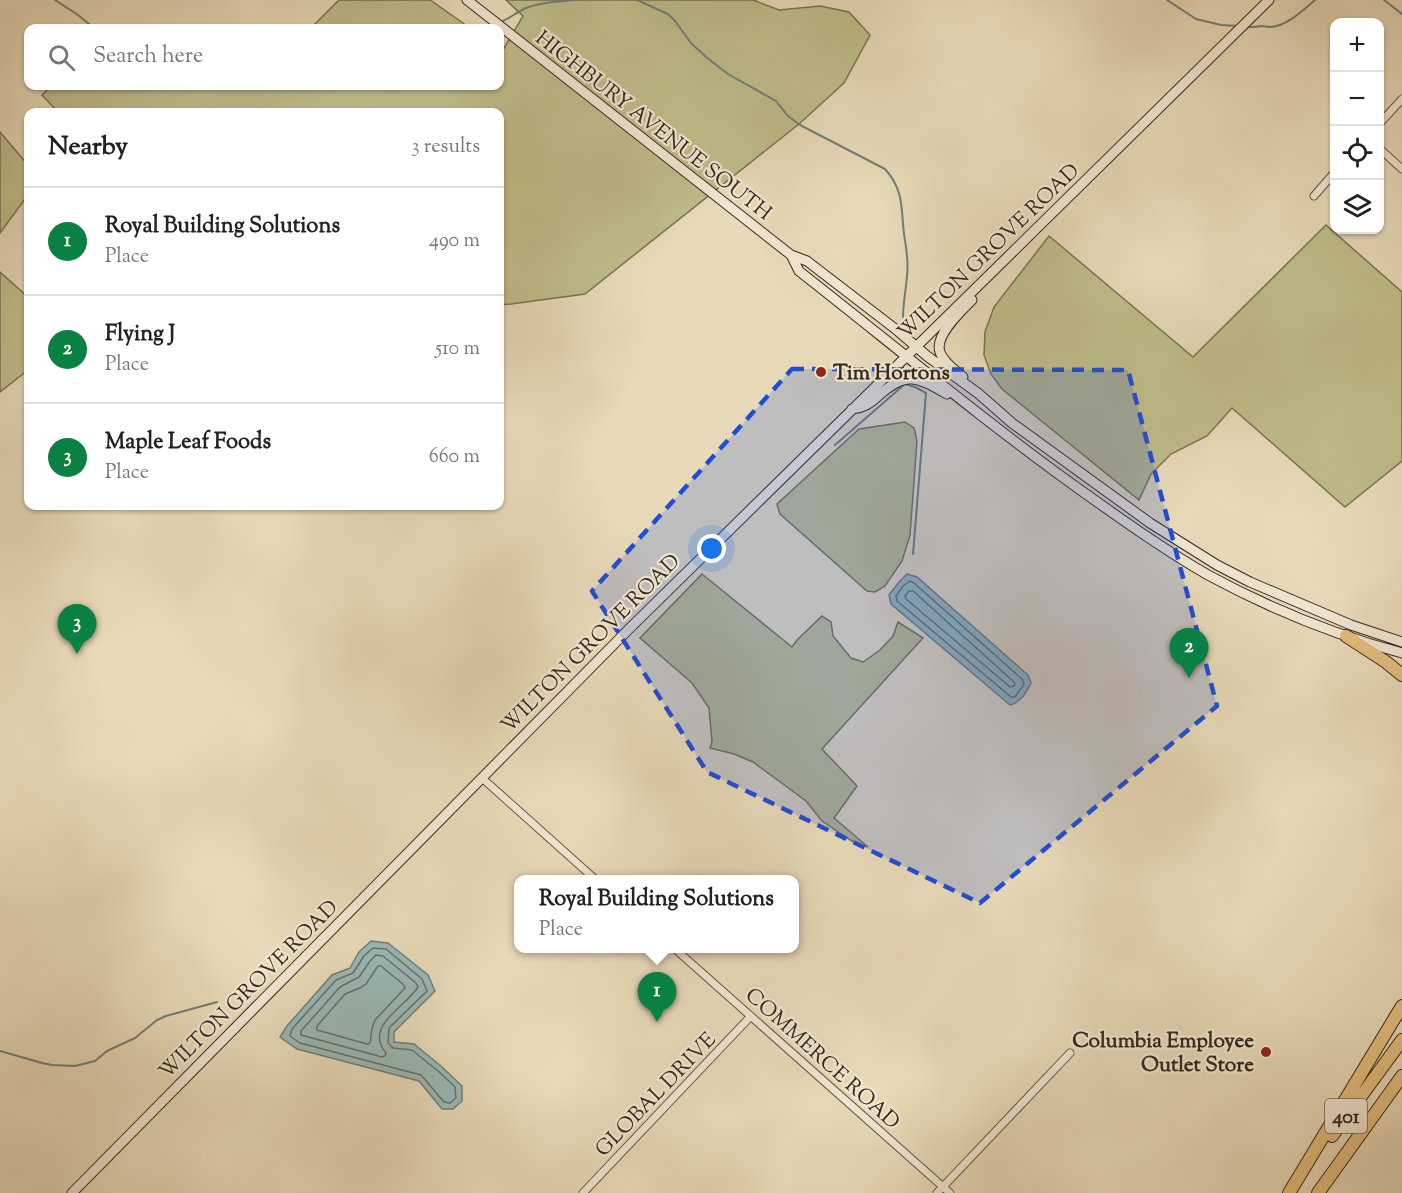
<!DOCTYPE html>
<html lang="en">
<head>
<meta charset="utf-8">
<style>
	:root { --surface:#fff; --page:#f2f2f2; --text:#222; --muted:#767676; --line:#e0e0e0; --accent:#0b8043 }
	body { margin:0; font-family:"Sorts Mill Goudy",serif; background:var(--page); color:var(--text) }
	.controls { position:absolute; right:18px; top:18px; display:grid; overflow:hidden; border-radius:12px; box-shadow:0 2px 4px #0004 }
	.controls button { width:54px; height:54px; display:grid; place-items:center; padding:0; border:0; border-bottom:2px solid var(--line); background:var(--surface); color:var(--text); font:30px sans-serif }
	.you { position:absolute; left:712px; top:549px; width:21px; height:21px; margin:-15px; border:4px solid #fff; border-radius:50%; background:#1a73e8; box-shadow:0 0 0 9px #1a73e833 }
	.badge { display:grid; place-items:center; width:39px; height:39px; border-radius:50%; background:var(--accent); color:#fff; font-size:20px; font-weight:700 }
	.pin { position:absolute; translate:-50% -50px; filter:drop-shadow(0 2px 3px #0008) }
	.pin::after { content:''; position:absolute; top:32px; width:21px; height:18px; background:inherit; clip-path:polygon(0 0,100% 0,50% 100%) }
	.popup { position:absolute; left:514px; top:875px; width:285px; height:78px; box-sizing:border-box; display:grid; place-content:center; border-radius:12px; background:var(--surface); filter:drop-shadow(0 2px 4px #0005); font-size:20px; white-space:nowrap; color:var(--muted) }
	.popup b { font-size:22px; color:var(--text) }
	.popup::after { content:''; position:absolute; left:50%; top:100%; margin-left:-12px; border:12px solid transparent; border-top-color:var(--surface) }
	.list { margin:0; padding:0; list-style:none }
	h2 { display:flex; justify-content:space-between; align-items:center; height:78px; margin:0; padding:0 24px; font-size:26px }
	h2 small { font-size:20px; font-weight:400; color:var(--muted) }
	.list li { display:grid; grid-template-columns:39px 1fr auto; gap:18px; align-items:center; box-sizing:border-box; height:108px; padding:0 24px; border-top:2px solid var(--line) }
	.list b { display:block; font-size:22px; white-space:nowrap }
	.list p { margin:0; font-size:20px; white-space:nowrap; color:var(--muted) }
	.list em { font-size:20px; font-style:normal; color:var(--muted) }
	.icon { flex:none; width:33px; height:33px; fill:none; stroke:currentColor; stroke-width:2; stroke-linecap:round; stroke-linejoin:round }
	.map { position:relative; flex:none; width:1402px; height:1193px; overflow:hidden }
	.search { position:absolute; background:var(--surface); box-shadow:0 2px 4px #0004; left:24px; top:24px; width:480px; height:66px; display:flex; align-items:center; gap:15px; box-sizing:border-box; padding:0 21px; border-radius:12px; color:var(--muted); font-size:22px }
	.panel { position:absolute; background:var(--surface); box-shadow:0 2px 4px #0004; left:24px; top:108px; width:480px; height:402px; border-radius:12px }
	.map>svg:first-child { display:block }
</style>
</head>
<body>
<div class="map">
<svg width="1402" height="1193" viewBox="0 0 1402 1193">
	<rect width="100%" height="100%" fill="#e8dab9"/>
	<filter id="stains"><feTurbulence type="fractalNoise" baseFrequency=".00333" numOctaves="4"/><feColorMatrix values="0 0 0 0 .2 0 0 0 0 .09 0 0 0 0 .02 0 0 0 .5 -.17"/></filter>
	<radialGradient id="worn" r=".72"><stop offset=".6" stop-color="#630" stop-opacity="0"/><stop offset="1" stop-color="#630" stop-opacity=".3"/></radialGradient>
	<path fill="#bebd8a" stroke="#7a7254" stroke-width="1.5" d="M339 0H430L470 28H311Z
		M506 0H753L779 10 820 6 849 12 870 35 844 83 799 124 585 294 511 304 500 305V112H58L42 95 51 86H500V49L503 50 523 16Z
		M0 132 28 165V195L0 233Z
		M1326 225 1402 292V461L1345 507 1232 408 1207 436 1171 454 1151 474 1139 500 1002 389 991 374 984 355 985 332 994 307 1049 236 1193 357Z
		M0 272 28 297V370L0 392Z
		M905 422 914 428 917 441 910 535 902 561 885 586 875 592 867 591 780 514 777 504 859 429Z
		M702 574 792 647 797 640 822 616 831 622 833 636 851 658 863 662 880 650 893 636 898 622 923 638 822 749 857 786 834 818 868 847 852 841 822 821 806 801 753 762 734 754 710 748 712 742 709 708 692 683 640 638Z"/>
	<path fill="#99b9b7" stroke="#717f79" stroke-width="1.5" d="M907 574 917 577 1028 675 1031 683C1026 693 1021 702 1010 705L891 604 889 595 899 582Z
		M371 941 388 943 428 975 435 991 394 1032V1042L414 1044 442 1067 462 1086V1101L453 1109H442L419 1081 297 1049 280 1037 287 1026 332 975 350 968 359 952Z"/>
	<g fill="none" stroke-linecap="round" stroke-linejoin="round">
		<path stroke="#67706a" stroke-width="1.5" d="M910 581 914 583 1022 679 1024 684 1015 697H1011L897 601 896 596 903 586Z
			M909 591H913L1014 682 1015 684 1014 686 1010 687 906 599 905 596Z
			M373 948 386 949 422 979 427 991 389 1028 388 1043 393 1048 412 1050 438 1071 455 1087 456 1098 450 1103 444 1102 421 1075 300 1043 290 1036 292 1029 336 980 353 973 364 956Z
			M376 955 383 956 416 983 418 987C406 1007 363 1026 386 1053L385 1056 382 1057 301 1035V1031L340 987 359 977 370 961Z
			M378 966H381L404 985 405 988 375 1020 372 1029 370 1043 367 1044 317 1030V1026L345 994 360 988 366 984Z"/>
		<path stroke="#717f79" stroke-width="2" d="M55 0 78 15 94 28
			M637 0 668 14 675 21 691 43 706 57 728 74 776 101 788 116 800 125 885 169C904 190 901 208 904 234 906 248 909 261 907 276 906 290 903 303 903 317
			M1167 0 1196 19 1221 25 1238 26
			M1384 0 1402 14
			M501 22C510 18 517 12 526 8 541 2 558 2 573 0
			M1247 27C1252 27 1256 27 1261 26 1264 26 1268 27 1271 27 1287 26 1303 10 1315 0
			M481 28 493 24
			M835 445 905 384 915 387 926 393 913 554
			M0 1051 42 1063 52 1065 75 1066 95 1061 107 1051 135 1038 157 1020 166 1016 217 1002"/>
		<g stroke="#625444" stroke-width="9">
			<path id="minor" d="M1380 123 1402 99
				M1380 149 1402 169
				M1314 196 1334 173
				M482 778 596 880
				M674 948 950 1193
				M583 1193 750 1017
				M937 1193 1070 1053"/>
		</g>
		<g stroke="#35281d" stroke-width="11">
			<path id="secondary" d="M467 0 791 255 807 261 898 331 927 356 979 394 1012 423 1150 523 1217 565 1250 582 1351 625 1402 642
				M791 255 799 271C892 344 983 420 1079 489 1121 519 1163 549 1208 575 1269 608 1335 635 1402 653
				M963 377C955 370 943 362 940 352 934 336 961 311 972 300
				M852 409C863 408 869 404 877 397 906 371 915 376 947 394
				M72 1193 630 628 1269 0"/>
		</g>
		<g stroke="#35281d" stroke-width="14">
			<path id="motorway" d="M1346 636 1386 662 1402 675
				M1332 1136 1402 1040
				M1289 1193 1402 1006
				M1318 1193 1402 1076"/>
		</g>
		<use href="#minor" stroke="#f0e7d2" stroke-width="7"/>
		<use href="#secondary" stroke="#f0e7d2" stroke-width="9"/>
		<use href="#motorway" stroke="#e4bd7c" stroke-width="12"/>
	</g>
	<path fill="#1d4ed8" fill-opacity="0.2" stroke="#1d4ed8" stroke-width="4.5" stroke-dasharray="12 8" stroke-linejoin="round" d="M792 369 1128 370 1217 706 980 903 707 772 592 591Z"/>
	<g fill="#8f2418" stroke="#f0e7d2" stroke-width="2">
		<circle cx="821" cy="372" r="6"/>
		<circle cx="1266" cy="1052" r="6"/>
	</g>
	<g text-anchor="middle" stroke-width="4.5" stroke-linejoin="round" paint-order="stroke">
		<rect fill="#f0e7d2" stroke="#6d6153" stroke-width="1.5" x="1325" y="1099" width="42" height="34" rx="4.5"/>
		<g font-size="20" font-weight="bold" fill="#35281d">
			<text x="1346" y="1123">401</text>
		</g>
		<g font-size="21" fill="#35281d" stroke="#f0e7d2">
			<text transform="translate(654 125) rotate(38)" y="7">HIGHBURY AVENUE SOUTH</text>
			<text transform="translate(988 251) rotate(-44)" y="7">WILTON GROVE ROAD</text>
			<text transform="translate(590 643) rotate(-45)" y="7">WILTON GROVE ROAD</text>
			<text transform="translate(248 989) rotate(-45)" y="7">WILTON GROVE ROAD</text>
			<text transform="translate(823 1058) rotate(42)" y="7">COMMERCE ROAD</text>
			<text transform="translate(655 1094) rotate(-46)" y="7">GLOBAL DRIVE</text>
		</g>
		<g font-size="21" font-weight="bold" fill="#35281d" stroke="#f0e7d2" text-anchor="start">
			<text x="833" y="379">Tim Hortons</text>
			<text x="1254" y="1047" text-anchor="end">Columbia Employee<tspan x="1254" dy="24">Outlet Store</tspan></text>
		</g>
	</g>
	<rect width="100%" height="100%" filter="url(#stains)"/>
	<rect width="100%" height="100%" fill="url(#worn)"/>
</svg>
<div class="controls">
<button>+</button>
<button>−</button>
<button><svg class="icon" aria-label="locate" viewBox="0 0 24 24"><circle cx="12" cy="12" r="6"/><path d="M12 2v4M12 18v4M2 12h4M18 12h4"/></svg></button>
<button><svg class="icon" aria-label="layers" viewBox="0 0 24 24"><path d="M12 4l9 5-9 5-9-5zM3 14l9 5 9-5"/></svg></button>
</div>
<div class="you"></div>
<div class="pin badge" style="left:657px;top:1022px">1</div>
<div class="popup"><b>Royal Building Solutions</b>Place</div>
<div class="pin badge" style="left:1189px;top:678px">2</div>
<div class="pin badge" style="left:77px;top:654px">3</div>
<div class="search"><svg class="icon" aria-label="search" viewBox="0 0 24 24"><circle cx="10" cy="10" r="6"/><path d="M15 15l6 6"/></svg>Search here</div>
<section class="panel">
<h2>Nearby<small>3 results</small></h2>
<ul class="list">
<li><span class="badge">1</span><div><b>Royal Building Solutions</b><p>Place</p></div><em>490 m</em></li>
<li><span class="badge">2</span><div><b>Flying J</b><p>Place</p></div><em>510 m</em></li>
<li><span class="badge">3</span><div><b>Maple Leaf Foods</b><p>Place</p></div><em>660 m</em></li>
</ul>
</section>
</div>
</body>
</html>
